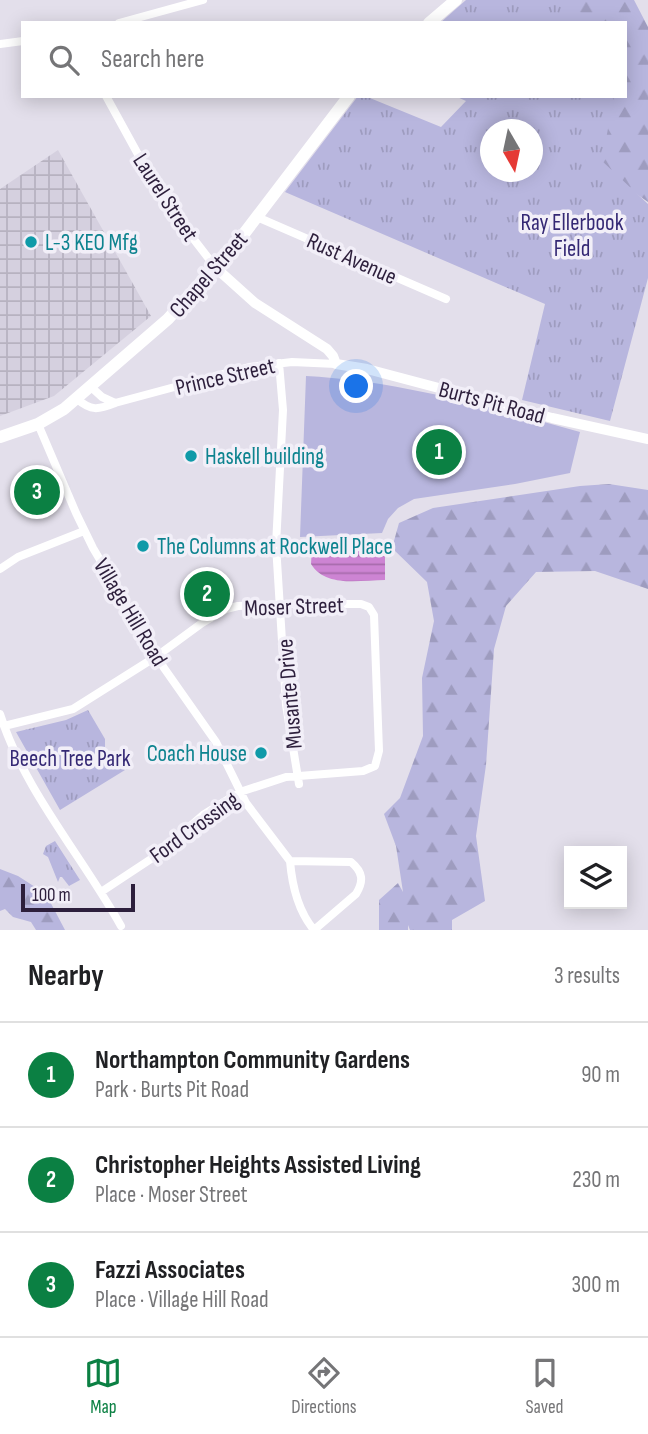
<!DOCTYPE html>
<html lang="en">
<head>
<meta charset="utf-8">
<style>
	:root { --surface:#fff; --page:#f6f6f6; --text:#202124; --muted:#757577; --line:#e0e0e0; --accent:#0b8043 }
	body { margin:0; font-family:"Sofia Sans Condensed",sans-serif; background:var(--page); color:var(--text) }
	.controls { position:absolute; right:21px; bottom:21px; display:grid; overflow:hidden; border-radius:0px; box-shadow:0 4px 18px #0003 }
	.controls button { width:63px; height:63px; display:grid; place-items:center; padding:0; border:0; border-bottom:2px solid var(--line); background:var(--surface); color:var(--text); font:35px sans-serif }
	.compass { position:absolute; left:480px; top:119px; width:63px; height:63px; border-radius:50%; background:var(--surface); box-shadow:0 4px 18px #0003; rotate:171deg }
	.scale { position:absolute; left:21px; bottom:18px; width:114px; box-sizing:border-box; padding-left:7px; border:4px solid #2d1f3c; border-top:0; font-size:19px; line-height:24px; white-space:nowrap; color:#2d1f3c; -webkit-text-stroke:5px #f2eff8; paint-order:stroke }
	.you { position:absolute; left:357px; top:387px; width:24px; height:24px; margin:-18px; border:5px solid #fff; border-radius:50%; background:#1a73e8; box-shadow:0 0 0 10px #1a73e833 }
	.badge { display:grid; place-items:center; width:46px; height:46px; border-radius:50%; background:var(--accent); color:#fff; font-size:23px; font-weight:700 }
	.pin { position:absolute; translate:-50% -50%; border:4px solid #fff; box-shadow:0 2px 7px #0006 }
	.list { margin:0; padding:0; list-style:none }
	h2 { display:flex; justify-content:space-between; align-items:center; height:91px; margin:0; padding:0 28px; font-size:30px }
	h2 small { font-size:23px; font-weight:400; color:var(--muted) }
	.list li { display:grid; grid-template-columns:46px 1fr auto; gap:21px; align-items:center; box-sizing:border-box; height:105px; padding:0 28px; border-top:2px solid var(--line) }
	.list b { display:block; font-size:26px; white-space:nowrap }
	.list p { margin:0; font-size:23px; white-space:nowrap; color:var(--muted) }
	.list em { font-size:23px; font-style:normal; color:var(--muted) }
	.icon { flex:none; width:38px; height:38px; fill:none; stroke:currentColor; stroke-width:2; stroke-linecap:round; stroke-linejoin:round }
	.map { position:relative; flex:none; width:648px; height:930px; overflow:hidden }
	.search { position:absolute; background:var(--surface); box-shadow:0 4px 18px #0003; left:21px; right:21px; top:21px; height:77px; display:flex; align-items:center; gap:18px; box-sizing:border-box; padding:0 24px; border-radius:0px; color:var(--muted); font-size:26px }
	.sheet { height:406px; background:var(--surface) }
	nav { display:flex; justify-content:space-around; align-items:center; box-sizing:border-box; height:98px; border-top:2px solid var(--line); background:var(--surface); font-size:19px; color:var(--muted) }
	nav a { display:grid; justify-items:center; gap:4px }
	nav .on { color:var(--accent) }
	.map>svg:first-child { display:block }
</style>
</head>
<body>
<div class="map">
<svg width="648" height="930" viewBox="0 0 648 930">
	<defs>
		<pattern id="industrial-grid" width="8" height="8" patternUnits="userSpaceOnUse" patternTransform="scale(1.75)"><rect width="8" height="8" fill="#d5d0df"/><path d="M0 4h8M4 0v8" fill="none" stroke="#b7b2c0"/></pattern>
		<pattern id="forest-firs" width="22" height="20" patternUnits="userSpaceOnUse" patternTransform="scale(1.75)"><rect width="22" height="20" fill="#b8b6de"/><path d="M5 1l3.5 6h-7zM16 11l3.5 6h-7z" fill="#9e9cbf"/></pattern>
		<pattern id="park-tufts" width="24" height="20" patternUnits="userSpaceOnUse" patternTransform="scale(1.75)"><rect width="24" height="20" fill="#b8b6de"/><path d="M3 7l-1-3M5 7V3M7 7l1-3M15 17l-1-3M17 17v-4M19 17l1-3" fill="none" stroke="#9e9cbf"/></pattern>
		<pattern id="water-rules" width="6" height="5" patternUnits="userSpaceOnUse" patternTransform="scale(1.75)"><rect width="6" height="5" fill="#cd84d3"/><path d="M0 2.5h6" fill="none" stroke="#a76bac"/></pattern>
	</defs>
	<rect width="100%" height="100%" fill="#e3dfeb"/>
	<path fill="url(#industrial-grid)" d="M58 150 151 316 54 396 0 416V189Z"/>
	<path fill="#b8b6de" d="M306 376C400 381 489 407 580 432L570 473 515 484 414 499 398 508 388 519 382 533 300 537Z"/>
	<path fill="url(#forest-firs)" d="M530 0H634L648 27V202L596 166 542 96H625V23H441Z
		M609 484 648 490V589L595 571 536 572 506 606 494 649 486 765 476 836 485 901 452 920V930H410L408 925V930H379V900L398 883 403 892 396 846 384 814 400 798 423 736 422 678 434 621 427 582 392 548 399 523 433 508 580 486Z
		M0 869 18 876 46 894 65 930H36L31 922 13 917 5 909 0 911Z"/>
	<path fill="url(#park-tufts)" fill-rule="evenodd" d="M466 0H553L586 15 590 23H440Z
		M358 96H365L441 127 466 101 455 96H614L602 161 648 204V278L610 421 522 400 545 304 285 192ZM490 130H532V172H490Z
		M88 710 105 739V751L109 760 119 764 125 770 60 810 16 732 66 720Z
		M55 841 80 880 69 886 62 877H60L58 882 48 857 43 854 46 846Z"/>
	<path fill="url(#water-rules)" d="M371 546 385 556V580C360 580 326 588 311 564L312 547Z"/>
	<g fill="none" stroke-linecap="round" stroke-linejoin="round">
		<path stroke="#fff" stroke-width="8" d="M119 23 203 0
			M0 44 23 41
			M106 96 162 198 216 268
			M257 217 446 299
			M279 363 283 410 276 545 286 705 299 784
			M91 387 102 397 115 403
			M77 399C91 411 98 410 115 403L249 367 292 362 336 364
			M38 424 76 513 93 548 164 668 216 742 246 803 290 861
			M0 569 18 557 84 531
			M0 714C24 790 82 856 121 926
			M4 726 73 709 157 656 202 623 226 609 238 606 290 604H361L369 607 374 615 379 751 375 766 363 771 286 777 240 792 203 815 157 855 101 892
			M314 930 356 894C364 881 363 872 351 862L290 861C292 885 298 911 314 930"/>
		<path stroke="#fff" stroke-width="10" d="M216 268 255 303 327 349 333 356 336 364 367 369 552 418 648 439"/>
		<path stroke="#fff" stroke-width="12" d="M429 23 456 0
			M0 437 38 424 64 409 168 319 240 239 349 96"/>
	</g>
	<g fill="#0f9aa8" stroke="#f2eff8" stroke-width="2.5">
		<circle cx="31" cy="242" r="7"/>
		<circle cx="191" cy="456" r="7"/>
		<circle cx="143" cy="546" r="7"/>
		<circle cx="261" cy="753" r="7"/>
	</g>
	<g text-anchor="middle" stroke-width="7" stroke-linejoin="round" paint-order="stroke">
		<g font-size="23" fill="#2d1f3c" stroke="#f2eff8">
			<text transform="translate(166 197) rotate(57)" y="8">Laurel Street</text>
			<text transform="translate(352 258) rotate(24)" y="8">Rust Avenue</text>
			<text transform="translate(208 274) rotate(-49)" y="8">Chapel Street</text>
			<text transform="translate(225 376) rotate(-13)" y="8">Prince Street</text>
			<text transform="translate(492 402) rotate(15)" y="8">Burts Pit Road</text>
			<text transform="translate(294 606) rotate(-2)" y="8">Moser Street</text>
			<text transform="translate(131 612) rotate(59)" y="8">Village Hill Road</text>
			<text transform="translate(289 694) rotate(-95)" y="8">Musante Drive</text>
			<text transform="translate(194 827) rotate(-36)" y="8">Ford Crossing</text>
		</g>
		<g font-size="23" fill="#342874" stroke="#f2eff8">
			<text x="572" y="230">Ray Ellerbook<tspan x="572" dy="26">Field</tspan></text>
			<text x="70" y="766">Beech Tree Park</text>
		</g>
		<g font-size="23" fill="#0d838f" stroke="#f2eff8" text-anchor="start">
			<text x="45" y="250">L-3 KEO Mfg</text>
			<text x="205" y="464">Haskell building</text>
			<text x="157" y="554">The Columns at Rockwell Place</text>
			<text x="247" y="761" text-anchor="end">Coach House</text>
		</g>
	</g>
</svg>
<div class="controls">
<button><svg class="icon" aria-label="layers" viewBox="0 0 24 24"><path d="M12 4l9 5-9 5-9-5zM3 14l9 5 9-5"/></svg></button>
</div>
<svg class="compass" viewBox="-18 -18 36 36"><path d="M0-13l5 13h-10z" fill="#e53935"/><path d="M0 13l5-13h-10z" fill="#757577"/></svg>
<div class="scale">100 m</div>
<div class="you"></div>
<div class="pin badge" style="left:439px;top:452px">1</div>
<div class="pin badge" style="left:207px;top:594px">2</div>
<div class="pin badge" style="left:37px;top:492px">3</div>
<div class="search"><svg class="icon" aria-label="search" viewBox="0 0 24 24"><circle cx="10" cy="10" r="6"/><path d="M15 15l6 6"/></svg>Search here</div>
</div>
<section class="sheet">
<h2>Nearby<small>3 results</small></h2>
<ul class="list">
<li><span class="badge">1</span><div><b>Northampton Community Gardens</b><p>Park · Burts Pit Road</p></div><em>90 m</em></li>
<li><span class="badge">2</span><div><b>Christopher Heights Assisted Living</b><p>Place · Moser Street</p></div><em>230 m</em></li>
<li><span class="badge">3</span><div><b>Fazzi Associates</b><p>Place · Village Hill Road</p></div><em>300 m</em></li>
</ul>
</section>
<nav>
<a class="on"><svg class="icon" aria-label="map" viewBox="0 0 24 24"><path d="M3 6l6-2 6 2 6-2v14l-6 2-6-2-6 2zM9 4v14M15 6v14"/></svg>Map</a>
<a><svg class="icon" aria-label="directions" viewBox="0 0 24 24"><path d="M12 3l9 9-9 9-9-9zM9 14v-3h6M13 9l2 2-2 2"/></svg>Directions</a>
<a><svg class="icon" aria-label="saved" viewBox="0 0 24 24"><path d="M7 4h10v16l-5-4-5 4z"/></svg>Saved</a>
</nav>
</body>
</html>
